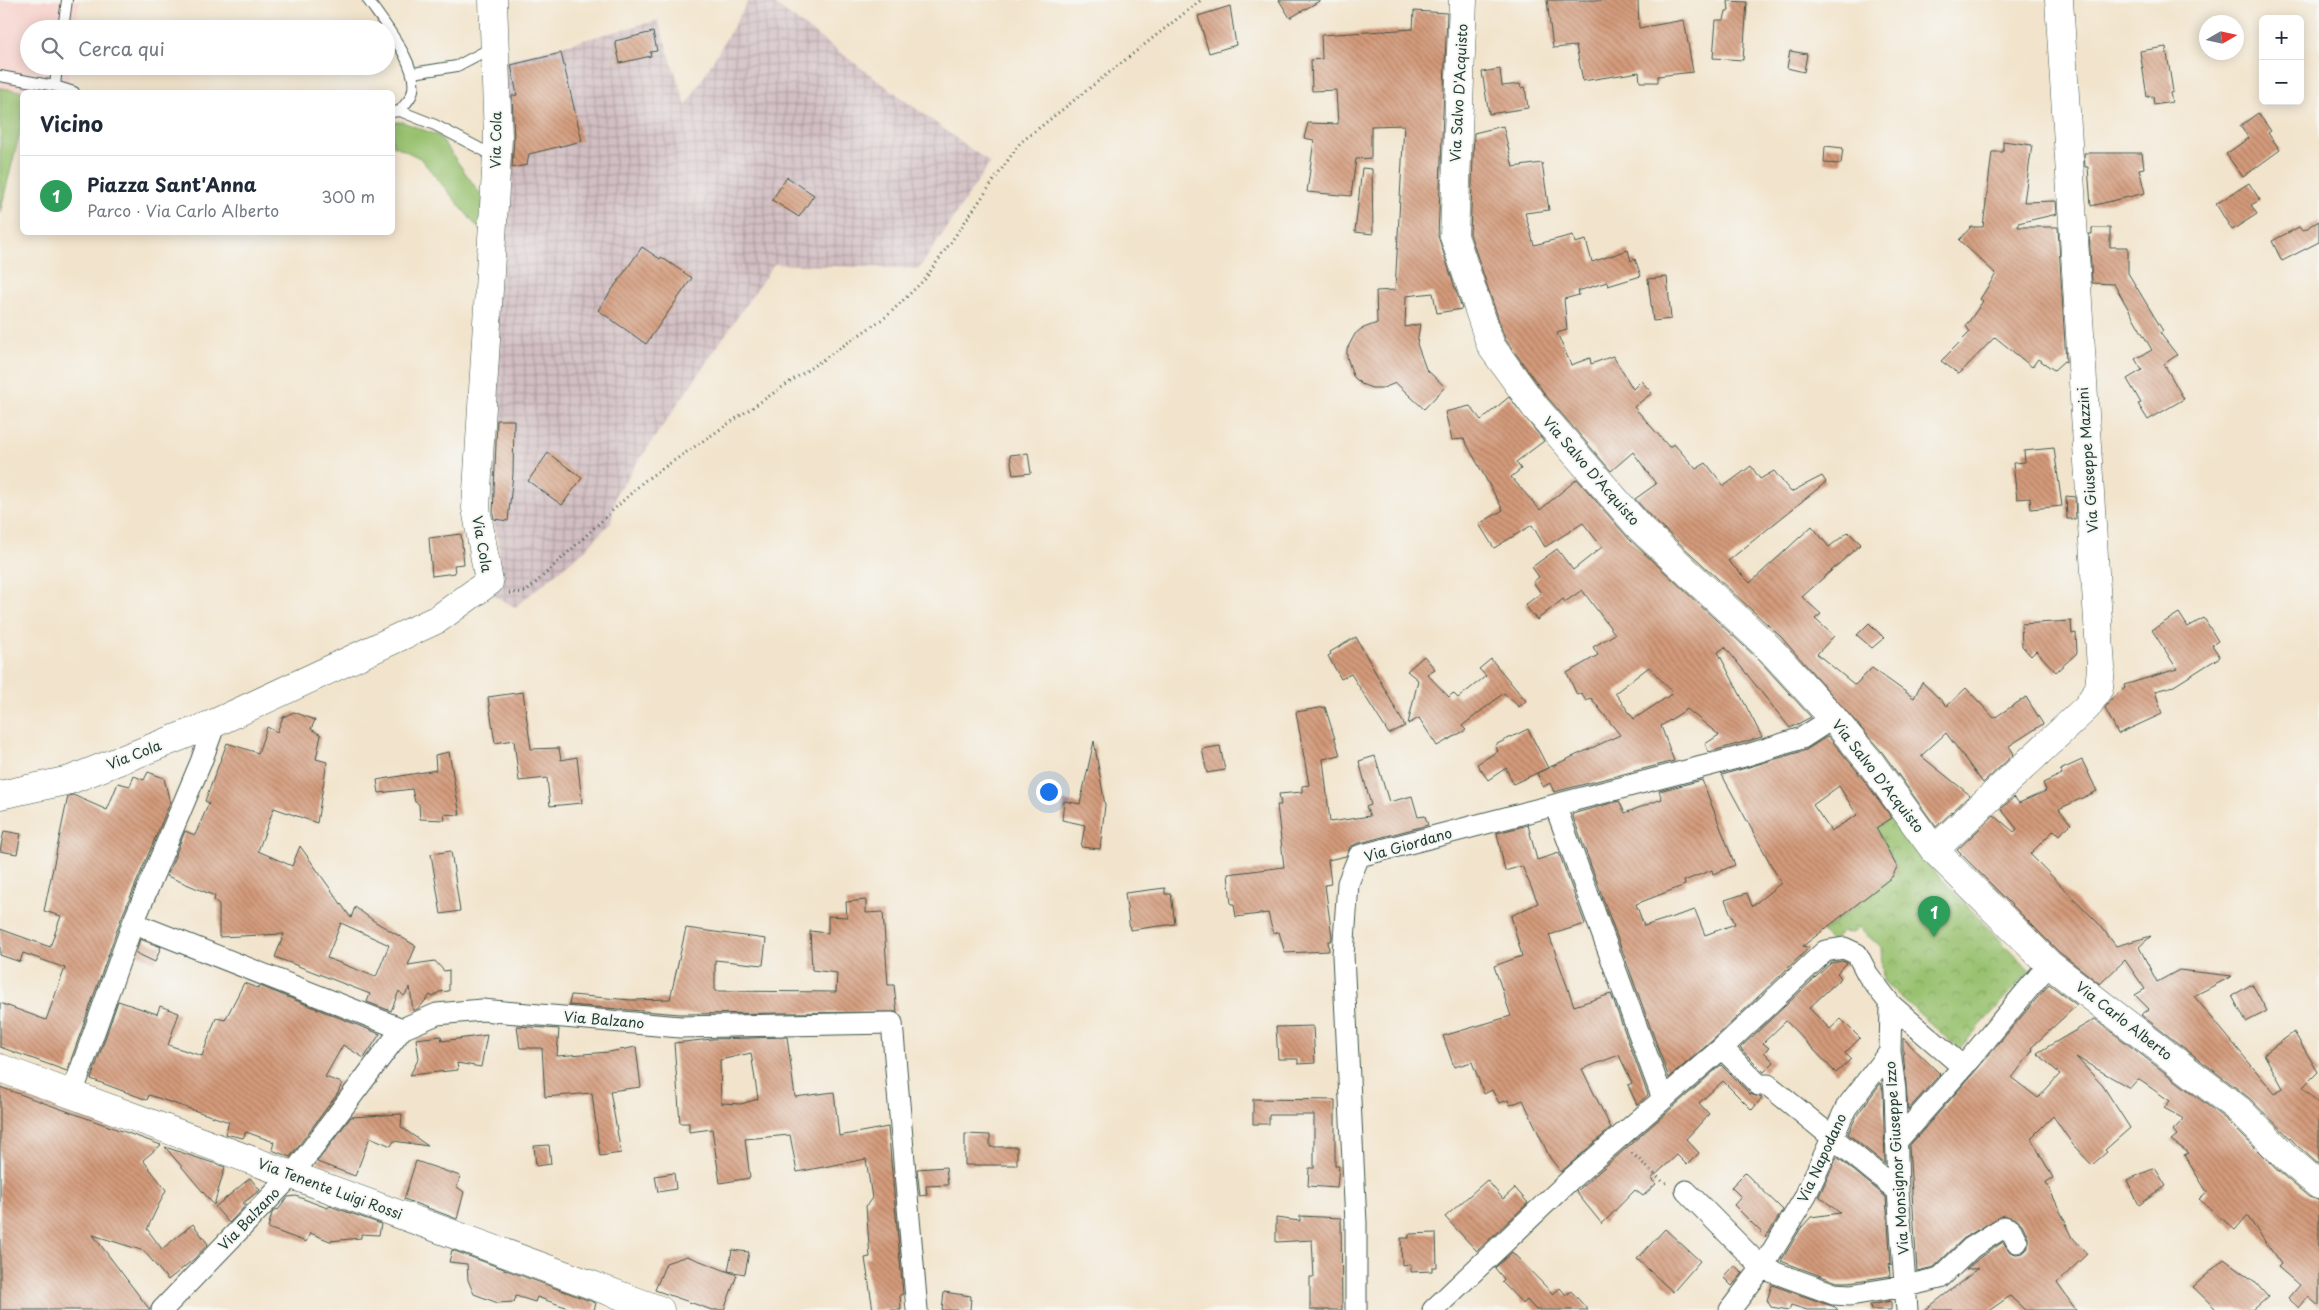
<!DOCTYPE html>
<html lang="it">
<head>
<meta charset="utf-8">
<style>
	:root { --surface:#fff; --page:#f2f2f3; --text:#1f2937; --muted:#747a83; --line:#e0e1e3; --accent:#c8321e }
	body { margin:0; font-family:"Playpen Sans",sans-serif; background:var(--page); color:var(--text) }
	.controls { position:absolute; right:15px; top:15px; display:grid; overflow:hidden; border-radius:8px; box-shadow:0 2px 12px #0003 }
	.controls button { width:45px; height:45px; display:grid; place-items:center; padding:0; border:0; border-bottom:1px solid var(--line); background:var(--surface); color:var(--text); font:25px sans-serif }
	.compass { position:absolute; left:2199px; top:15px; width:45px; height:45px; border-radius:50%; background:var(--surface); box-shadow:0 2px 12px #0003; rotate:81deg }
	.you { position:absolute; left:1048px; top:791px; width:18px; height:18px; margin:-12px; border:4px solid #fff; border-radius:50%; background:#1a73e8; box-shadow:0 0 0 8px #1a73e833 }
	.badge { display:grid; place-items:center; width:32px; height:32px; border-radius:50%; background:var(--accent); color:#fff; font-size:16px; font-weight:700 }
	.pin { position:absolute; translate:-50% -41px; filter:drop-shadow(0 1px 2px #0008) }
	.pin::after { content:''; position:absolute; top:26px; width:18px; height:15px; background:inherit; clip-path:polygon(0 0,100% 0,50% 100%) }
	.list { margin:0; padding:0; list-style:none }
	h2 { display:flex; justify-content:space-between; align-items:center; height:65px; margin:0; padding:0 20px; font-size:21px }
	h2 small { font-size:16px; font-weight:400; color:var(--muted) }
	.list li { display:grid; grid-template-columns:32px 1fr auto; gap:15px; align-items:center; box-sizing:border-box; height:80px; padding:0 20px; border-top:1px solid var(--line) }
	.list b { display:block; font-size:19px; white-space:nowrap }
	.list p { margin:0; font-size:16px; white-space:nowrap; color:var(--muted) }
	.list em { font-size:16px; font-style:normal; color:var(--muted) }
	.icon { flex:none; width:28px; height:28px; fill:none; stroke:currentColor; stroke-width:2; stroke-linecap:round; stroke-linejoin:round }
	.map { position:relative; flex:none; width:2319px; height:1310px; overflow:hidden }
	.search { position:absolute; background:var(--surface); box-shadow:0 2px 12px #0003; left:20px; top:20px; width:375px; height:55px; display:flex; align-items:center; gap:12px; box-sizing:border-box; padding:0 18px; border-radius:28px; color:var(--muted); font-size:19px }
	.panel { position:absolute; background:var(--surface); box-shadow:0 2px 12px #0003; left:20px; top:90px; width:375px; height:145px; border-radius:8px }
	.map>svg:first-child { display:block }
</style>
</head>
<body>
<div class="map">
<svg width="2319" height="1310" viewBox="0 0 2319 1310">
	<defs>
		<pattern id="industrial-grid" width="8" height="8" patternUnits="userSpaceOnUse" patternTransform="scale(1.25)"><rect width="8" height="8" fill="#d2bec2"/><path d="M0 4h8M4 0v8" fill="none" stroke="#aa9c9e"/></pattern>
		<pattern id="park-crowns" width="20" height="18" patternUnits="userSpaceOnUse" patternTransform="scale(1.25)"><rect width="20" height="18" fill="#98c16e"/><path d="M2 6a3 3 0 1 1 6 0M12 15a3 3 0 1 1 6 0" fill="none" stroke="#7b9e5b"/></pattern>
		<pattern id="building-back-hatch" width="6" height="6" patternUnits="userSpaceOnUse" patternTransform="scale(1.25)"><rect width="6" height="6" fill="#d49a7a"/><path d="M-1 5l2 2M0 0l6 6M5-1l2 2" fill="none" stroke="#ab7f65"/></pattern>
	</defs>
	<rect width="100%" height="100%" fill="#f6f6f2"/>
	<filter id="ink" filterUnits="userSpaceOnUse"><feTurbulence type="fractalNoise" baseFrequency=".02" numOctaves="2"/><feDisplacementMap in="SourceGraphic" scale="10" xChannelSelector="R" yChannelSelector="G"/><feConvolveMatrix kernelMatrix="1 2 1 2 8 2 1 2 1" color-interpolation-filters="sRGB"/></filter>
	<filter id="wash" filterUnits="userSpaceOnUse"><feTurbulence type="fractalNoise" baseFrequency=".0096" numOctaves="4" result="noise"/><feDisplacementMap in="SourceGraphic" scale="20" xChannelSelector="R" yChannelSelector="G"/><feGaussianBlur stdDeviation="1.12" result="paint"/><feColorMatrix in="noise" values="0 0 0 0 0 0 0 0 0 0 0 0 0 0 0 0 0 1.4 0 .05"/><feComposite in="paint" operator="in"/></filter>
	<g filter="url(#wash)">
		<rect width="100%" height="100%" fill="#f2e4cc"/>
		<path fill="#f7d0ca" d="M0 0H80L75 29H29V66H70L66 92H28L0 88Z"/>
		<path fill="url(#industrial-grid)" d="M749 0H769L990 163 919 269 774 264 616 494 611 522 585 550 515 607 495 596 499 549 491 502 494 320 505 61 658 20 686 106Z"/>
		<path fill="#98c16e" stroke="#5c7f51" d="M0 88 28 92H22V124L0 212Z
			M392 122H403L439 136 486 202 484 235 420 158 393 145Z"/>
		<path fill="url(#park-crowns)" stroke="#5c7f51" d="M1893 818 1929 866 2030 971 1959 1049 1883 981 1881 948 1859 927 1853 933 1842 932 1830 941 1822 932 1892 877 1897 867 1876 828Z"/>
		<g id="blocks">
			<path fill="url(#building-back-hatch)" fill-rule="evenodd" d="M1279 0H1321L1290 18Z
				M1547 0H1638L1639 28 1684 20 1693 72 1658 76V82H1640L1639 72 1583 81 1576 46 1553 48Z
				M1728 1 1747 2 1743 60 1713 58 1716 20H1724L1726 11H1729Z
				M1230 6 1236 45 1209 53 1198 16Z
				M1414 11 1447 13 1438 236 1462 309 1437 313 1433 293 1406 296 1405 327 1420 324 1417 344 1426 369 1445 387 1424 409 1396 383 1383 388H1372L1361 384 1353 376 1347 357V349L1355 334 1361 329 1377 323 1376 291 1395 290 1404 125 1371 126V158L1356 159 1351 196 1307 192 1314 140 1304 138 1308 123 1338 124 1336 90 1312 91 1311 60 1322 59 1321 35 1413 29Z
				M653 32 657 51 650 52 651 56 620 63 615 41Z
				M2166 47 2173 92 2170 93 2172 102 2154 105 2153 96 2147 97 2140 51Z
				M1790 51 1807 54 1804 72 1787 68Z
				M561 53 582 141 529 154 527 165 512 168 514 138 512 96 517 95 511 65Z
				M1500 69 1502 86 1520 84 1521 88 1525 87 1528 108 1489 114 1482 72Z
				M2258 113 2271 131 2268 133 2280 150 2243 177 2226 154 2249 138 2240 126Z
				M1503 126 1513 167 1542 163 1549 210 1525 213 1534 245 1573 235 1575 243 1586 240 1592 262 1628 250 1631 261 1635 259 1641 276 1608 286 1607 282 1578 291 1579 295 1564 299 1567 330 1557 333 1571 365 1590 358 1591 364 1613 356 1633 389 1641 381 1652 393 1634 407 1669 447 1674 444 1696 469 1706 463 1724 486 1751 466 1760 479 1774 471 1791 492 1822 476 1826 482 1728 561 1750 583 1812 526 1829 547 1848 532 1861 544 1802 597 1821 614 1815 619 1834 636 1817 654 1855 685 1872 668 1914 698 1922 682 1947 706 1966 688 1994 718 2026 697 2043 724 2009 746 2014 754 1983 783 1946 733 1921 756 1970 795 1936 827 1882 752 1781 637 1651 517 1635 499 1656 484 1633 452 1611 471 1547 397 1505 339 1470 234 1474 133Z
				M2003 141 2032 145 2024 202 2056 201 2057 214 2018 223V227H2058L2066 362 2064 361 2054 370 2038 359 2032 367 1995 337 1959 374 1941 361 1970 332 1966 326 1983 301 1980 299 1996 274 1959 240 1971 227H1983L1992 152H2003Z
				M1825 146 1843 148 1841 164 1824 163Z
				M2084 153H2142L2144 168 2139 169 2145 193 2091 206 2088 167H2085Z
				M1362 168 1372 169 1373 234 1355 232Z
				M787 177 814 195 799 217 772 200Z
				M2249 183 2260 200 2251 205 2257 214 2232 230 2216 204Z
				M2319 221V242L2282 261 2272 241 2299 227 2304 230Z
				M2092 228H2110V247H2128V273L2163 331 2160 333 2177 355 2164 364 2184 399 2148 420 2138 404 2141 403 2127 379 2142 370 2135 359 2152 350 2114 284 2092 283 2089 234H2092Z
				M642 247 660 259 661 257 692 278 646 344 598 310Z
				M1667 277 1671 319 1653 321 1648 279Z
				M1509 397 1544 441 1516 462 1521 469 1511 477 1540 510 1577 479 1629 539 1758 659 1811 717 1790 728 1725 647 1718 652 1762 737 1709 752 1705 744 1719 735 1687 709 1661 726 1674 761 1554 792 1550 783 1543 787 1537 773 1620 735 1591 698 1586 701 1581 693 1577 695 1567 673 1598 655 1593 647 1615 634 1582 590 1565 602 1563 599 1537 620 1525 605 1541 593 1533 582 1539 577 1532 567 1557 549 1573 570 1602 547 1583 523 1545 547 1532 525 1494 548 1479 524 1503 510 1464 439 1452 440 1445 412 1470 406 1481 420ZM1649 667 1673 693 1634 719 1615 693Z
				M497 420H514L513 474 508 521 494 519 493 514Z
				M2054 448 2062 506 2031 509 2030 498 2017 499 2013 463 2025 462 2024 451Z
				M548 453 582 478 562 505 528 481Z
				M1028 453 1031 473 1013 475 1010 455Z
				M2066 496 2075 497 2076 519H2067Z
				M461 534 464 564 454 565 455 573 432 576 429 538Z
				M2179 613 2188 627 2204 618 2218 641 2212 645 2220 657 2174 686 2155 691 2162 714 2118 734 2105 708 2111 699 2125 688 2124 685 2177 669 2152 630Z
				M2071 621 2072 634 2076 633 2077 653 2056 672 2036 651 2031 656 2022 646 2021 624Z
				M1869 623 1884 638 1872 648 1857 635Z
				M1356 637 1405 726 1389 734 1351 674 1341 679 1328 656 1331 654 1330 652Z
				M1424 656 1435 669 1427 674 1449 697 1453 693 1458 698 1486 676 1479 669 1491 659 1526 701 1519 707 1504 693 1462 726 1466 730 1437 746 1419 718 1408 724 1418 680 1407 671Z
				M523 692 531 749 559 748 561 760 577 757 582 803 550 806 547 778 519 781 514 740 495 743 488 697Z
				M1325 707 1340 755 1323 759 1330 822 1370 816 1366 807 1371 805 1359 761 1375 756 1389 802 1412 796 1418 817 1425 816 1428 825 1356 844 1350 847 1346 856 1328 860 1331 884 1325 885 1332 937 1331 941H1328L1329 951 1285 953 1279 932 1273 933 1268 913 1236 917 1234 904H1231L1228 874 1284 867 1277 805H1281L1279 794 1302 792V786L1309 785 1296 712Z
				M294 712 315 720 311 729 321 735 316 759 327 762 317 823 274 808 258 851 292 866 300 846 351 918 355 907 374 921 416 946 408 965 435 961 444 971 449 970V991L439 992 433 997 430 995 419 1008 413 1011 410 987 404 996 399 991 391 1011 367 1002 370 994 275 957 284 934 219 937V904L214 900 215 896 167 876 185 831 195 835 209 803 205 801 227 743 258 753 267 727 277 732 283 717ZM341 923 389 945 376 977 327 958Z
				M1528 729 1548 768 1513 784 1506 768 1488 780 1477 764 1498 751 1495 745Z
				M1828 736 1858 772 1892 818 1876 828 1897 867 1892 877 1803 946 1809 948 1714 1039 1669 1078 1572 814 1619 801 1625 813 1662 799 1659 791 1702 780 1735 865 1713 874 1712 870 1684 881 1685 885 1636 904 1644 926 1695 910 1705 935 1735 924 1725 900 1747 893 1752 906 1781 883 1722 775 1806 750ZM1839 786 1857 815 1831 831 1813 805Z
				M1094 741 1105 805 1100 849 1081 847 1085 825 1062 820 1064 801 1080 804Z
				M1220 746 1225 770 1207 773 1202 749Z
				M449 752 460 815 444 814 445 820 420 819 419 804 415 802 412 789 379 793 377 780 436 770 435 755Z
				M2082 760 2097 791 2059 809 2071 824 2059 835 2054 830 2030 854 2100 925 2116 946 2151 936 2139 947 2157 982 2179 970 2232 976 2194 996 2275 1094 2283 1088 2264 1054 2294 1032 2318 1072 2303 1087 2319 1104V1165L2298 1146 2248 1097 2141 1015 2149 1009 2135 995 2145 989 2125 960 2100 984 2059 952 1957 850 1994 815 2014 832 2017 829 2001 809 2014 797 2019 803 2046 791 2043 783 2062 774 2060 770Z
				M148 772 164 778 170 803 121 919 67 1071 0 1047V1003L46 1020 65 968 23 953 20 962 0 955V929L50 947 61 916 44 911 68 796 73 795 107 810 118 783 130 786 134 776 144 780Z
				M1528 825 1537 860 1559 853 1585 924 1549 935 1574 1006 1611 994 1648 1095 1637 1105 1628 1085 1632 1083 1619 1055 1582 1069 1611 1128 1561 1172 1550 1158 1523 1100 1510 1105 1508 1100 1499 1103 1492 1090 1484 1094 1472 1062 1454 1067 1443 1036 1511 1016 1494 966 1522 956 1511 916 1538 903 1522 866 1505 871 1497 833Z
				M4 831 21 834 17 854 0 851Z
				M451 851 460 911 441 914 431 854Z
				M1165 888V894H1171L1175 924 1130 930 1125 893Z
				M866 900V913L883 912 888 985H894L897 1012 680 1014 569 1005 571 995 631 1000 670 999 686 928 766 939 763 965 715 960V991L836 992 837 973 812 970 810 931 828 933V916L847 917 846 902Z
				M140 939 161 947 155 962 136 953Z
				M1842 961 1847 963 1837 973 1841 978 1809 1008 1830 1029 1841 1019 1860 1038 1845 1053 1851 1059 1836 1073 1786 1021 1763 1043 1769 1048 1764 1052 1774 1062 1764 1072 1740 1048 1831 963Z
				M244 983 257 988 260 986 380 1034 364 1058 343 1045 325 1077 342 1083 338 1093 290 1157 272 1150 274 1142 246 1132 243 1138 225 1134 229 1122 149 1095 147 1100 91 1079 118 1001 157 1014 160 1006 179 1013 168 1045 202 1056 216 1018 225 1020Z
				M2049 984 2077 1005 2031 1048 2033 1050 2012 1078 2038 1098 2060 1074 2037 1053 2095 1019 2228 1121 2277 1170 2309 1197 2319 1200V1306L2308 1297 2299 1308 2288 1298 2299 1285 2278 1267 2281 1264 2247 1216 2235 1230 2199 1199 2207 1192 2184 1155 2189 1153 2171 1140 2177 1135 2173 1130 2184 1119 2164 1108 2170 1101 2138 1079 2130 1088 2076 1057 2103 1086 2130 1128 2105 1150 2107 1152 2092 1165 2073 1145 2053 1116 2031 1138 2053 1178 2046 1182 2073 1238 2087 1254 2057 1283 2076 1310H2025L2010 1296 1990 1310H1925L1979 1268 1966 1270 1979 1258 2003 1242 2010 1252 2016 1254 2023 1253 2028 1248V1237L2022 1224 2016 1219 2003 1215 1964 1238 1934 1267 1917 1271 1909 1146 1972 1075Z
				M2252 984 2267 1011 2246 1022 2232 996Z
				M517 1026 559 1029 557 1056 609 1052 636 1047 641 1087 610 1091 621 1153 600 1156 592 1093 545 1097 542 1048H520Z
				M1313 1026 1315 1063 1298 1064V1059H1278L1276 1027Z
				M487 1035 481 1067 457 1063 458 1070 410 1075 419 1058 416 1039 441 1036 442 1041Z
				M787 1037 795 1097 834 1092 839 1136 888 1127 903 1294 900 1295 901 1310H873L865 1258 870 1257 866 1206 872 1198 866 1159 797 1172 790 1135 745 1139 750 1178 720 1183 712 1129 689 1132V1123H680L674 1043 712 1039ZM751 1053 758 1099 741 1104 721 1103 720 1060Z
				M1903 1038 1940 1074 1908 1110 1903 1050Z
				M1721 1065 1750 1094 1762 1098 1752 1110 1723 1081 1699 1103 1709 1114 1686 1139 1699 1153 1687 1165 1677 1155 1651 1179 1656 1184 1643 1196 1635 1190 1602 1224 1576 1192Z
				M1881 1083 1883 1091 1885 1164 1848 1134 1857 1115Z
				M0 1087 161 1145 143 1160 166 1190 147 1229 162 1249 193 1224 208 1244 194 1259 168 1280 144 1251 93 1235 150 1310H0Z
				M1253 1099 1335 1100V1166H1339L1337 1188 1308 1186 1309 1168H1314V1115H1269V1124H1253Z
				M402 1114 401 1127 428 1146 394 1141 391 1146 370 1137 355 1176 317 1162 351 1117Z
				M965 1134 990 1135V1147H1017V1165H965Z
				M549 1145 551 1164 536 1166 534 1146Z
				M165 1147 225 1167 214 1205Z
				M1837 1157 1886 1197 1891 1265 1889 1263 1890 1276 1849 1282H1837L1781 1261 1801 1228 1811 1217 1840 1213 1819 1196Z
				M416 1161 460 1176 457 1187 464 1192 457 1219 404 1199Z
				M946 1167 948 1185 926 1186 927 1195 920 1196 917 1169Z
				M2155 1168 2166 1186 2139 1205 2127 1180Z
				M674 1173 676 1189 658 1192 655 1176Z
				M1745 1173 1783 1210 1766 1237 1734 1205 1741 1197 1731 1187Z
				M250 1178 260 1190 242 1204H247L229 1223 215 1207Z
				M1487 1180 1503 1199 1515 1188 1528 1203 1477 1251 1445 1217Z
				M296 1196 327 1208 330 1206 381 1224 379 1235 361 1234V1238L330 1241 310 1233 306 1242 268 1228 272 1213 277 1209 278 1210 288 1197Z
				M1300 1216 1341 1218 1342 1310H1310V1277H1314L1312 1240 1276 1242V1218L1300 1221Z
				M1665 1229 1700 1261 1673 1292 1637 1259Z
				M1436 1233 1437 1267H1432V1271L1411 1272V1264L1402 1265 1401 1238H1409V1234Z
				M452 1250 596 1303 594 1310H574L537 1297 535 1302 516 1296 514 1302 498 1303 474 1294 468 1280 467 1264 449 1262Z
				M732 1250 749 1252 745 1274 728 1271Z
				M1512 1252 1553 1294 1560 1288 1566 1295 1571 1291 1588 1310H1536L1527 1300 1523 1304 1502 1282 1504 1279 1495 1268Z
				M687 1256 737 1275 724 1310H712L655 1290 666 1263Z
				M2224 1259 2254 1281 2268 1297 2253 1310H2217L2193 1287Z
				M1734 1265 1743 1273 1732 1286 1723 1277Z
				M1772 1285 1835 1307 1838 1310H1807L1791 1305 1789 1310 1771 1307 1767 1300Z
				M944 1292 971 1296 970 1310H942Z
				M1891 1301V1310H1871L1870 1305Z"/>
		</g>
	</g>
	<g filter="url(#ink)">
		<use href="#blocks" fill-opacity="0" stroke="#3f564b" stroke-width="1"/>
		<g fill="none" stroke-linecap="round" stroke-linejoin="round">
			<g stroke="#3f564b" stroke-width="12">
				<path id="lane" d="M368 0C382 21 424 71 411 96 409 101 403 106 400 111L392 112
					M63 29 67 0
					M413 73 457 66 491 48
					M0 76 55 86 74 92
					M55 86 57 66
					M400 111 435 125 496 157"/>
			</g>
			<g stroke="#3f564b" stroke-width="23">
				<path id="street" d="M1555 805 1663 1099
					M133 923 402 1029
					M1891 1005 1890 1051 1895 1090 1898 1191 1907 1310
					M1722 1048 1759 1085H1768L1898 1191
					M72 1094 133 923 201 762 215 723
					M1896 1142 1963 1067 2049 964
					M1686 1191 1762 1268 1834 1294 1850 1295 1906 1286 1940 1278 1971 1248 2004 1227 2011 1230 2017 1242
					M162 1310 292 1175 402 1029 437 1014 482 1010 680 1027 892 1023 917 1310
					M1356 1310V1223L1343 955 1348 883 1359 856 1744 756 1802 738 1833 718
					M1433 1310 1571 1179 1722 1048 1825 951 1844 948 1857 954 1868 975 1891 1005 1963 1067
					M1730 1310 1762 1268 1804 1199 1846 1108 1890 1051"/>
			</g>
			<g stroke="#3f564b" stroke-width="29">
				<path id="secondary" d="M1463 0 1454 236 1491 346 1535 407 1640 528 1769 648 1833 718 1870 762 1934 850 2049 964 2238 1109 2287 1158 2319 1185
					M0 795 70 780 215 723 438 619 489 582 476 508 498 138 493 0
					M1934 850 2087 707 2099 688 2101 668 2059 0
					M0 1068 660 1310"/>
			</g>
			<path stroke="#3f564b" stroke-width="3" stroke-dasharray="1 4" stroke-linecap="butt" d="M509 593 526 592 644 481 887 316 925 279 1020 143 1201 0
				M1632 1153 1662 1181 1669 1184"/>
			<use href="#lane" stroke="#fff" stroke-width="10"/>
			<use href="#street" stroke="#fff" stroke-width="21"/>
			<use href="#secondary" stroke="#fff" stroke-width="28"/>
		</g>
	</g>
	<g text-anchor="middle" stroke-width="4" stroke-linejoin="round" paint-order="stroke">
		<g font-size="14" fill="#1f3d34" stroke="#f6f6f2">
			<text transform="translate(1459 93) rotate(-87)" y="5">Via Salvo D'Acquisto</text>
			<text transform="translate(496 140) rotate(-89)" y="5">Via Cola</text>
			<text transform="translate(2088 460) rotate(-94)" y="5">Via Giuseppe Mazzini</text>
			<text transform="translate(1591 471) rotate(49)" y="5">Via Salvo D'Acquisto</text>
			<text transform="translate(482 544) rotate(80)" y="5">Via Cola</text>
			<text transform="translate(134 755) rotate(-21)" y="5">Via Cola</text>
			<text transform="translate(1878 776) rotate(52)" y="5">Via Salvo D'Acquisto</text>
			<text transform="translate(1408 845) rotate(-16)" y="5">Via Giordano</text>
			<text transform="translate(604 1020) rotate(5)" y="5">Via Balzano</text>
			<text transform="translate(2124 1021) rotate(38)" y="5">Via Carlo Alberto</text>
			<text transform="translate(1822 1158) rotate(-65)" y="5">Via Napodano</text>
			<text transform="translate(1897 1158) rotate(-94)" y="5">Via Monsignor Giuseppe Izzo</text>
			<text transform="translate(330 1189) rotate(20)" y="5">Via Tenente Luigi Rossi</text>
			<text transform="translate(249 1219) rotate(-46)" y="5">Via Balzano</text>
		</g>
	</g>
</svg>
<div class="controls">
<button>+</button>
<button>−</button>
</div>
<svg class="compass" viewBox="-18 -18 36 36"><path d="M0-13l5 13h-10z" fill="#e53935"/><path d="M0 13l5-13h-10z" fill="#747a83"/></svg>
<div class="you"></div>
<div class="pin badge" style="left:1934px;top:937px;background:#2e9e5b">1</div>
<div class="search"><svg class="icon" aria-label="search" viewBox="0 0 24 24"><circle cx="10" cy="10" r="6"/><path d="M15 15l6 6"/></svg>Cerca qui</div>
<section class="panel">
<h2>Vicino<small></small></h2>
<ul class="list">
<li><span class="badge" style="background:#2e9e5b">1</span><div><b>Piazza Sant'Anna</b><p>Parco · Via Carlo Alberto</p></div><em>300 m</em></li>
</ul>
</section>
</div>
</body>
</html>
